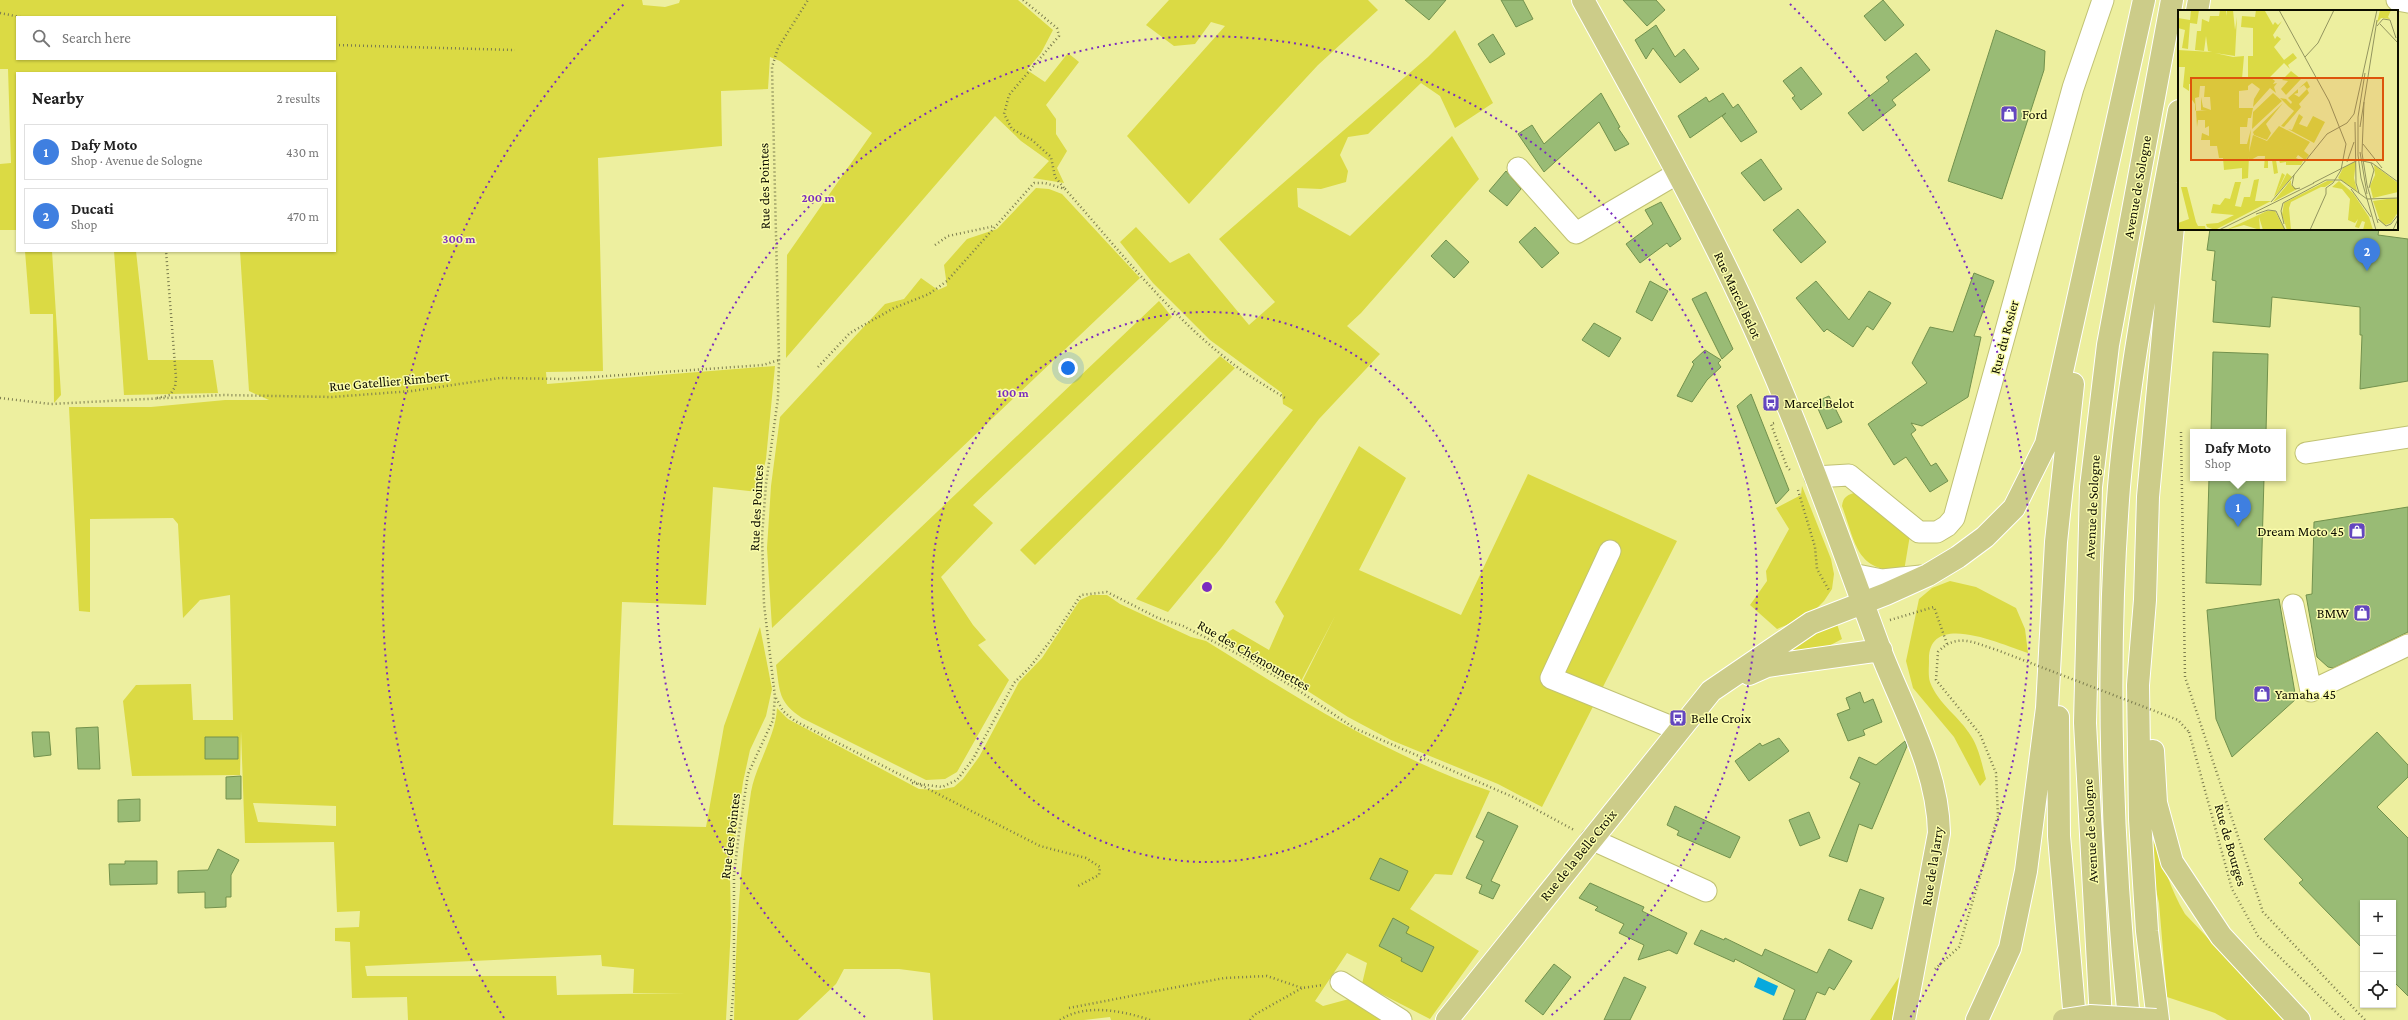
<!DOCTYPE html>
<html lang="en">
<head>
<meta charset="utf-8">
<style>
	:root { --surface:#fff; --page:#f2f2f2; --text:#222; --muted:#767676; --line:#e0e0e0; --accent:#1a73e8 }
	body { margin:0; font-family:"Crimson Pro",serif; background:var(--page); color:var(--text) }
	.controls { position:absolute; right:12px; bottom:12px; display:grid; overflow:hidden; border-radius:0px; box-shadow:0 1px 3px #0004 }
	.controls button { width:36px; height:36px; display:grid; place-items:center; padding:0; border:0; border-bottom:1px solid var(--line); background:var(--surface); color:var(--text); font:20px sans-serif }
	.you { position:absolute; left:1068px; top:368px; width:14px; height:14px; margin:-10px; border:3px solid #fff; border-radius:50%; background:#1a73e8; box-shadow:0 0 0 6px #1a73e833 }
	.badge { display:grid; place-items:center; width:26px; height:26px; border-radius:50%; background:var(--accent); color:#fff; font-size:13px; font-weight:700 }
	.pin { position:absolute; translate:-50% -33px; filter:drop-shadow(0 1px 2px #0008) }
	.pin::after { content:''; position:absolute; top:21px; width:14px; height:12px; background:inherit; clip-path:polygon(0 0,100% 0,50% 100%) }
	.popup { position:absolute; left:2190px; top:429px; width:96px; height:52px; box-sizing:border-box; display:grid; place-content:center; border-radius:0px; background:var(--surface); filter:drop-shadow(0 1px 3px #0005); font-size:13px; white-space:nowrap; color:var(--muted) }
	.popup b { font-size:15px; color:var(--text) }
	.popup::after { content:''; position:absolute; left:50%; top:100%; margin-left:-8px; border:8px solid transparent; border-top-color:var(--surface) }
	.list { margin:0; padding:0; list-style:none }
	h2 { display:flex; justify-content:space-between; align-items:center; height:52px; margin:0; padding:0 16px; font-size:17px }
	h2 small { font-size:13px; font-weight:400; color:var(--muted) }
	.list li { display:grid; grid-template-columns:26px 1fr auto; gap:12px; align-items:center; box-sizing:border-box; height:56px; margin:0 8px 8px; padding:0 8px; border:1px solid var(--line); border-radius:0px }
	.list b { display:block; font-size:15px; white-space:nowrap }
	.list p { margin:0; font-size:13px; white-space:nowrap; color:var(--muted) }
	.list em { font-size:13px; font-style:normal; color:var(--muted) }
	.icon { flex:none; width:22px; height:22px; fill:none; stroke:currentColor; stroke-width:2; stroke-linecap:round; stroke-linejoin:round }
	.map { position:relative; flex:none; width:2408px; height:1020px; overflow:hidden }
	.search { position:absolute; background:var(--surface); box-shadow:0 1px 3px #0004; left:16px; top:16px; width:320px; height:44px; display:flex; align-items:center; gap:10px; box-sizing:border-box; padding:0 14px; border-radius:0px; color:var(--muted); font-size:15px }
	.panel { position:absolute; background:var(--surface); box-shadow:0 1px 3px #0004; left:16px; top:72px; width:320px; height:180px; border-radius:0px }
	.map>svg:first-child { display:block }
</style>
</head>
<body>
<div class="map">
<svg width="2408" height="1020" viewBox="0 0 2408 1020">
	<rect width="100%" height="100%" fill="#edef9f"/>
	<path fill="#dbda44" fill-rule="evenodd" d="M0 0H642L643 5 665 7 679 3 680 0H1018L1053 30 1041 53 1027 70 1045 82 1068 53 1079 62 1046 105 1056 119V134L1067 151 1057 168 1064 183 1033 178 1049 161 1021 141 995 116 786 358 787 255 872 133 780 61 770 57 768 89 721 91 722 146 598 158 603 371 546 372 547 384 775 366 766 459 758 492 713 487 706 605 622 602 613 825 706 827 724 726 760 627 772 689 766 716 750 750 743 782 733 853 730 876 731 928 726 1020H408L407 997 352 998 350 942 335 941V928L359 927 360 911 337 912 334 842 245 843 241 731 240 775 132 776 123 701 136 685 191 684 193 720H233L230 595 200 600 183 618 178 524 173 518 90 519V612L79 611 69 407H151L225 400H269L249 391 240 251H335V73H17V230H0V164L11 163 8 69H0ZM17 17H335V59H17ZM253 803 336 806V826L258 822ZM601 955 602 966 634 969 633 993H685L557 995 556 976H367L365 966Z
		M1169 0H1368L1378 10 1318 65 1189 204 1127 136 1225 26 1211 22 1195 44 1174 46 1146 25Z
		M1455 30 1493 103 1455 128 1440 96 1421 83 1368 134 1348 137 1340 155 1348 171 1346 182 1321 189 1297 188 1298 207 1350 236 1452 136 1479 179 1361 313 1347 326 1380 354 1319 419 1221 548 1168 612 1136 599 1293 410 1283 404 1282 393 1210 340 1153 283 1120 242 1136 227 1170 263 1189 253 1249 325 1275 302 1219 239 1428 57Z
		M1036 188 1049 189 1062 194 1140 278 772 628 767 548 771 486 780 417 885 304 904 299 921 278 938 290 947 286 944 265 967 239 997 229Z
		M25 251H52L61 395 54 403 53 314H30Z
		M114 251H136L148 360H213L218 393 124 395Z
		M1159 301 1172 317 973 505 993 523 941 577 973 625 986 640 978 645 1009 680 957 772 945 779 926 780 802 718C778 702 780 692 776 665Z
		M1220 356 1235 368 1035 565 1020 550Z
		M1359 446 1406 478 1359 570 1461 615 1528 474 1677 541 1542 807 1498 784 1391 740 1348 717 1300 686 1335 616 1299 685 1219 637 1233 629 1269 650 1284 616 1275 602Z
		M1802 486 1831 559 1834 574 1832 589 1824 601 1809 616 1777 629 1750 605 1767 581 1766 571 1789 529 1776 508 1801 495Z
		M1857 492 1910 535 1904 571C1856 572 1856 544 1842 506 1843 496 1848 495 1857 492Z
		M1950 581 1976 587 2016 608 2025 629 2028 653C2003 645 1927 609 1929 661 1929 667 1928 676 1930 682 1938 704 1960 717 1971 736 1979 748 1982 765 1986 779L1980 786 1954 737 1913 688 1906 661 1919 599 1932 588Z
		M1091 595H1107L1120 604 1191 637 1206 641C1298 698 1387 756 1490 791L1452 875 1435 874 1410 909 1479 951 1430 1019 1362 984 1367 963 1347 953 1315 1001 1323 1006 1349 999 1383 1020H1111L1110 1017 1084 1020H933L930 973 899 969H844L836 984 798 1020H734C736 944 739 867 751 792 756 764 776 736 777 708L788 719 919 789 938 790 954 787 963 779 979 757 1019 682 1042 658 1080 600Z
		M1837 624 1842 639 1825 648 1788 651 1802 638Z
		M2151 836C2164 862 2170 890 2185 914L2286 1020H2227L2215 1013 2167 997 2159 903 2152 872Z
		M1899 977 1892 1020H1870Z"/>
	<path fill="#08a9dd" d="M1758 977 1778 986 1774 996 1754 987Z"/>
	<path fill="#99bb75" stroke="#72914d" d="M1405 0H1446L1429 20Z
		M1501 0H1523L1533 19 1516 27Z
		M1623 0H1656L1665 10 1647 26Z
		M1883 0 1904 25 1885 41 1864 16Z
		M1656 25 1675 57 1684 49 1699 69 1680 83 1653 48 1646 59 1635 40Z
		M1996 30 2045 51 2044 70 2002 199 1948 181Z
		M1493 34 1505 54 1490 63 1478 44Z
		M1916 53 1930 70 1892 100 1896 105 1863 131 1848 113 1889 81 1886 77Z
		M1801 67 1822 94 1801 110 1792 98 1795 96 1783 81Z
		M1601 93 1620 127 1618 128 1629 144 1615 151 1599 122 1544 172 1518 134 1532 125 1544 144Z
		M1723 93 1733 108 1738 104 1757 132 1741 142 1722 116 1726 113 1690 138 1678 116 1706 97 1709 102Z
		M1761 159 1782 189 1764 201 1741 173Z
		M1506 171 1521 189 1507 206 1489 191Z
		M1661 202 1681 239 1670 247 1667 243 1640 263 1626 244 1653 224 1645 210Z
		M1798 209 1826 242 1801 263 1773 230Z
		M1535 227 1559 253 1542 268 1519 242Z
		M2210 229H2379L2378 235 2408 239V381L2360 389 2362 335H2360V307L2272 297 2270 327 2213 322 2216 281 2212 280 2215 251 2207 250Z
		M1446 240 1469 262 1454 278 1431 256Z
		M1974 273 1994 281 1974 336 1981 337 1968 397 1922 426 1911 423 1916 430 1911 434 1931 466 1936 463 1948 481 1930 492 1906 457 1894 465 1868 424 1927 383 1912 363 1930 327 1953 332Z
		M1650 281 1668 291 1652 321 1636 312Z
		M1816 281 1849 320 1869 291 1891 303 1873 330 1867 326 1853 347 1827 329 1824 332 1796 298Z
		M1706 292 1733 349 1722 359 1692 299Z
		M1594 323 1621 338 1609 357 1582 340Z
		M1705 350 1721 360 1718 363 1721 367 1707 380 1692 402 1677 396 1694 364 1692 362Z
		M2213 352 2268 354 2266 432H2211Z
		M1751 394 1789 490 1776 504 1737 406Z
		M1829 396 1842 422 1827 429 1815 402Z
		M2209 478H2264L2261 585 2206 583Z
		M2408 507V632L2333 668 2328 667 2317 657 2306 595 2312 594 2314 522Z
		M2279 599 2296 699 2232 757 2216 719 2207 610Z
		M1860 692 1864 703 1873 699 1882 722 1863 730 1865 735 1848 741 1837 714 1850 709 1846 698Z
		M98 727 100 769H78L76 728Z
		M32 732H49L51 755 34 757Z
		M2377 732 2408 765V777L2377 807 2408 838V996L2393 981V903H2363V949L2299 883 2303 880 2264 839Z
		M205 737H238V759H205Z
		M1779 738 1789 751 1749 781 1735 761 1760 743 1762 746Z
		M1905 741 1907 746 1872 829 1859 824 1847 862 1829 856 1860 783 1850 778 1859 757 1876 765Z
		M241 776V799H226V777Z
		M140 799V821L118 822V800Z
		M1675 806 1740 837 1730 858 1677 835 1679 831 1667 825Z
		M1488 812 1518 826 1491 881 1500 885 1493 899 1479 893 1482 885 1466 878 1484 841 1476 837Z
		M1809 812 1820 838 1800 846 1789 820Z
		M218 849 239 860 231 875V897H226V907L205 908V892L178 893V871L208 870Z
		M1380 858 1408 871 1399 891 1370 879Z
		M125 861H157V884L110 885 109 864H125Z
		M1590 883 1644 907 1642 911 1687 933 1677 954 1669 950 1638 960 1644 945 1619 933 1624 924 1595 910 1598 907 1579 898Z
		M1860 889 1884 898 1872 929 1848 920Z
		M1393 918 1409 927 1406 933 1434 947 1422 972 1401 961 1402 958 1379 946Z
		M1701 930 1724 940 1725 938 1762 956 1765 949 1817 973 1829 949 1852 961 1834 990 1829 987 1825 995 1817 992 1805 1020H1783L1795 990 1735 959 1734 962 1694 944Z
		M1554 964 1571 977 1543 1015 1525 1001Z
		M1624 977 1646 987 1630 1020H1604Z"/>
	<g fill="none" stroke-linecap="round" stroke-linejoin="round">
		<g stroke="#c1c273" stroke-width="23">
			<path id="minor" d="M2397 0 2408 2
				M1518 168 1576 233 1678 173
				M2306 453 2408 437
				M1815 477 1849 475 1919 532H1937L1947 526 1954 518 2073 88 2103 0
				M1610 551 1551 678 1679 730
				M1852 574 1882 580 1921 576
				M2293 605 2311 691 2408 645
				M1591 839 1706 891
				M1341 982 1401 1020"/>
		</g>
		<g stroke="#fff" stroke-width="24">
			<path id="major" d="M1583 0C1634 93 1687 186 1733 282 1790 400 1834 525 1879 647 1902 708 1938 767 1939 833L1904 1020
				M2197 11 2199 0
				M1749 674 1767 666 1881 650
				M2058 717 2059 836 2075 1020
				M2153 751 2156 803 2172 862 2221 936 2299 1020
				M1447 1020 1711 691 1811 623 1886 594 1928 575 1958 557 1985 537 2014 508 2046 444 2144 0
				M1977 1020 2010 948 2026 871 2047 708 2056 542 2073 384
				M2101 1020 2085 723 2091 487 2108 345 2172 0
				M2129 1020C2111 842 2105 666 2119 487 2130 360 2156 236 2179 111
				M2158 1020 2147 931 2140 819 2138 685 2145 600 2148 497 2176 194"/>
		</g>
		<path stroke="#7b7c4e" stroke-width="2.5" stroke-dasharray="1 3" stroke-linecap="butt" d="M1023 0 1057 28 1059 36 1009 95 1004 114 1012 129 1032 140 1051 157 1055 177 1064 188
			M0 13 20 17
			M335 45 515 50
			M935 245 948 236 995 226
			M818 367 850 333 894 308 929 294 947 281 1034 183H1045L1065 189C1121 252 1174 322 1244 372 1257 381 1271 389 1285 398
			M0 398 51 404 223 395 332 397 412 391 500 378 565 379 763 365 779 360
			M157 398 170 395 175 387 176 378 166 251
			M1774 423 1771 424 1787 467 1791 471
			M2181 432 2185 677 2263 912 2365 1020
			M1798 490 1815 547 1817 569 1830 592
			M1890 620 1934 607 1947 644
			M776 698 783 711 795 721 1040 846 1086 858 1100 867 1099 875 1078 886
			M2189 732 2232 889 2258 936 2344 1020
			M912 783 942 787 957 780 973 759 1014 683 1030 667 1051 640 1081 595 1107 592 1158 618 1183 626 1240 655 1298 690 1354 728 1513 797 1574 830
			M1935 969 1959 947 1998 816 1996 773 1980 734 1936 680 1938 652C1957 632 1974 643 1997 650
			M1069 1008 1224 978 1267 976 1302 988 1323 985
			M731 1020 734 982V875L739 833 748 774 773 720 775 697 764 604 762 536 766 484 778 398 779 360 772 67 778 48 808 0
			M1060 1020C1085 1003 1124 1011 1150 1020
			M1250 1020 1254 1015 1302 988"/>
		<use href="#minor" stroke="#fff" stroke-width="21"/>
		<use href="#major" stroke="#cccc89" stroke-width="22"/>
		<g stroke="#fff" stroke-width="24" stroke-linecap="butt">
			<path id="major-bridge" d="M2064 1020 2090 1016 2156 1020"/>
		</g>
		<path stroke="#7b7c4e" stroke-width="2.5" stroke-dasharray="1 3" stroke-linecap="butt" d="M1997 650 2178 720 2189 732"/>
		<use href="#major-bridge" stroke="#cccc89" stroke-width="22"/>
	</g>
	<g fill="none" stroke="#7b2cbf" stroke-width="2" stroke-dasharray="2 4">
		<circle cx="1207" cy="587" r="275"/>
		<path d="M865 1017A550 550 0 1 1 1549 1017"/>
		<path d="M504 1018A825 825 0 0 1 624 4M1790 4A825 825 0 0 1 1910 1018"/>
	</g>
	<defs>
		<g id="shop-square" transform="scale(0.9)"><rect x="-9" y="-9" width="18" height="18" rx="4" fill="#6346bf" stroke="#fafcab"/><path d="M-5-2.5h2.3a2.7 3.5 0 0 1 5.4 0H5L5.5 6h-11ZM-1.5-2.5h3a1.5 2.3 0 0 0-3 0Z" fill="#fff"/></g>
		<g id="bus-square" transform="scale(0.9)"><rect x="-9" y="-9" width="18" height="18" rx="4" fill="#6346bf" stroke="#fafcab"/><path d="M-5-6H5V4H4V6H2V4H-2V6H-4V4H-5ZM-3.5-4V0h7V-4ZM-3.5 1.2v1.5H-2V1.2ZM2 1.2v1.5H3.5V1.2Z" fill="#fff"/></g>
	</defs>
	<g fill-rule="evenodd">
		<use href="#shop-square" x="2009" y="114"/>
		<use href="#bus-square" x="1771" y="403"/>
		<use href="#shop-square" x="2357" y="531"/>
		<use href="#shop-square" x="2362" y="613"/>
		<use href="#shop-square" x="2262" y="694"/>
		<use href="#bus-square" x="1678" y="718"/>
	</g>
	<g text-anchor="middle" stroke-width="3" stroke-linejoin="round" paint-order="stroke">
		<g font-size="14" fill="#0d0d00" stroke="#fafcab" text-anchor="start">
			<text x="2022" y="119">Ford</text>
			<text x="1784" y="408">Marcel Belot</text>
			<text x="2344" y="536" text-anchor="end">Dream Moto 45</text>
			<text x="2349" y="618" text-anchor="end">BMW</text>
			<text x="2275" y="699">Yamaha 45</text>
			<text x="1691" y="723">Belle Croix</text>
		</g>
		<g font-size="14" fill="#0d0d00" stroke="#fafcab">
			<text transform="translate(764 186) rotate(-91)" y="5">Rue des Pointes</text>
			<text transform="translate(2137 187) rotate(-80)" y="5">Avenue de Sologne</text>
			<text transform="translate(1738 295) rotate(65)" y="5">Rue Marcel Belot</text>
			<text transform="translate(2004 337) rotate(-75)" y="5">Rue du Rosier</text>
			<text transform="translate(389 381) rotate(-5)" y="5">Rue Gatellier Rimbert</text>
			<text transform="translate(2092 507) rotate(-87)" y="5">Avenue de Sologne</text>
			<text transform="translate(756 508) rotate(-87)" y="5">Rue des Pointes</text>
			<text transform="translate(1254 655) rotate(30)" y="5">Rue des Chémounettes</text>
			<text transform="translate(2090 831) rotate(-93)" y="5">Avenue de Sologne</text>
			<text transform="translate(730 836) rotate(-83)" y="5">Rue des Pointes</text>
			<text transform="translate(2231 845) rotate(74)" y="5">Rue de Bourges</text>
			<text transform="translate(1578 855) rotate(-51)" y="5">Rue de la Belle Croix</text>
			<text transform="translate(1932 866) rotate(-81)" y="5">Rue de la Jarry</text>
		</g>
	</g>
	<g transform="translate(2178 10)">
		<rect width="220" height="220" fill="#edef9f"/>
		<path d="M13 0H21L19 14 12 13 10 39 4 38 7 20 0 18V8L12 10ZM42 0H48V6L49 0H55L57 20 59 7 57 46 37 43 55 47 66 46 64 69 70 67V46H75V18L63 17 64 6 77 7 78 0 87 1 95 15 97 12 100 15 104 11 95 25 97 29 99 26 103 29 96 37 106 50 115 43 119 48 110 55 112 59 106 53 92 67 97 71 95 74 99 73 96 77 98 83 92 78 75 97 76 89 82 79 74 73 70 76V80L61 81V98H56H75L73 108H70L69 117H62V134H69L73 119 71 142 75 125 89 131 101 116 132 132 126 141 131 145 127 150 120 145 118 148 125 151 123 155H108V152L102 153 101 150H98L100 163 96 164 94 150 90 151V158H86L87 146H80L71 151V146L70 168 64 169V158L46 160 45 148H41L39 136H32V130H23L24 123 31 126V116L27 118V110H20L19 117 18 101 29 100H23V87L25 97 33 100 32 87H26L27 76H22L21 87 17 88 18 100 17 101V94L12 87 13 74H11V81L5 77 7 57H1L0 40 34 42 30 41 28 26 26 41 17 40 19 21H23L24 9 31 12 32 6H41ZM202 0H213L210 7 212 9 203 8 199 13ZM113 61 123 69 108 85 103 79 110 71 104 70ZM129 71 132 77 129 79 126 75 120 79V83L116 84 121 87 129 79 131 83 121 94 123 97 106 117 103 116 116 101 111 97 95 114 111 97 102 88 108 89 113 94 114 92 110 88ZM95 83 104 91 74 119 75 102ZM105 93 88 114 93 123 89 130 76 125 75 122ZM121 104 125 107 121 114 129 117 135 106 147 112 136 133 110 119 114 120ZM178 151 176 168 179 181 160 168 165 158ZM196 155 220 173V182L195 188 192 176 197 165ZM104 163 107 165 98 184 109 163 114 167 96 187ZM81 169 77 191H93L37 220 29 217 28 214 40 213 56 205 33 203 35 194 42 195 47 188 52 189 57 172H63L57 196 63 197 66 187H72L76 170ZM113 170V175L119 179 95 192ZM149 171H156L147 177H143L113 192 111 198 113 220H109L104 205 106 193ZM161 171 175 183 191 207 195 220H185L187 212 184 211 181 218 177 217 180 209 177 213 170 210 172 189 164 179 154 177ZM3 177H9L18 212 20 216H27L28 220H0V213L11 209ZM216 188 220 189V202L213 213 207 215 202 211 195 191ZM89 201H97L107 220H85L81 207 82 220 66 215 48 220Z" fill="#dbda44"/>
		<path fill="none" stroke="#93955f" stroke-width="1" d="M101 0 151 91 168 134 163 160 155 173 148 178V184L132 220M202 14 220 33M199 16 205 9 212 10 218 28M127 47 140 33 156 0M187 63 180 107V145L183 168 198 220M186 92 184 143 189 175 200 213M177 112 178 173 181 183M182 117 199 10M185 134 204 158M182 142 189 184M169 152 176 132M135 173 180 150 194 153 220 172M122 178 117 179 114 175 116 165 149 124 169 113 176 104 199 0M191 178 196 160 193 153M173 179 193 207M93 192 116 165M78 204 90 200 98 201 107 220M200 209 208 216 213 214 220 205M106 214 103 201 105 193 148 170H163L189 189 220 188M41 220 136 173M215 220 220 209"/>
		<path fill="#dd550b" fill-opacity="0.15" stroke="#dd550b" stroke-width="2" d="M13 68H205V150H13Z"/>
		<rect width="220" height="220" fill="none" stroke="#0d0d00" stroke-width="2"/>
	</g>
	<circle cx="1207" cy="587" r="6" fill="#7b2cbf" stroke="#fafcab" stroke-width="2"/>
	<g font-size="12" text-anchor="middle" font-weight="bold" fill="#7b2cbf" stroke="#fafcab" stroke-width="3" stroke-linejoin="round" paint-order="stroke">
		<text x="818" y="202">200 m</text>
		<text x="459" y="243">300 m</text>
		<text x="1013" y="397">100 m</text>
	</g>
</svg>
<div class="controls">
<button>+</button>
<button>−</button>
<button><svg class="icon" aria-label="locate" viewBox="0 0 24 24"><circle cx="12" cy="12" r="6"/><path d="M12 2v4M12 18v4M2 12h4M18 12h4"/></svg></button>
</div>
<div class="you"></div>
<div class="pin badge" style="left:2238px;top:527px;background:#3f7fe0">1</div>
<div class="popup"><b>Dafy Moto</b>Shop</div>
<div class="pin badge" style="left:2367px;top:271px;background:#3f7fe0">2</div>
<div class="search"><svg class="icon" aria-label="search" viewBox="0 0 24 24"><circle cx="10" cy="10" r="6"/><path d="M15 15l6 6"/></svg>Search here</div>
<section class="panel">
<h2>Nearby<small>2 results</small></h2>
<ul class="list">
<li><span class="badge" style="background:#3f7fe0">1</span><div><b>Dafy Moto</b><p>Shop · Avenue de Sologne</p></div><em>430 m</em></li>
<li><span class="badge" style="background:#3f7fe0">2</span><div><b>Ducati</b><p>Shop</p></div><em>470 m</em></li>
</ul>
</section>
</div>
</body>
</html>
